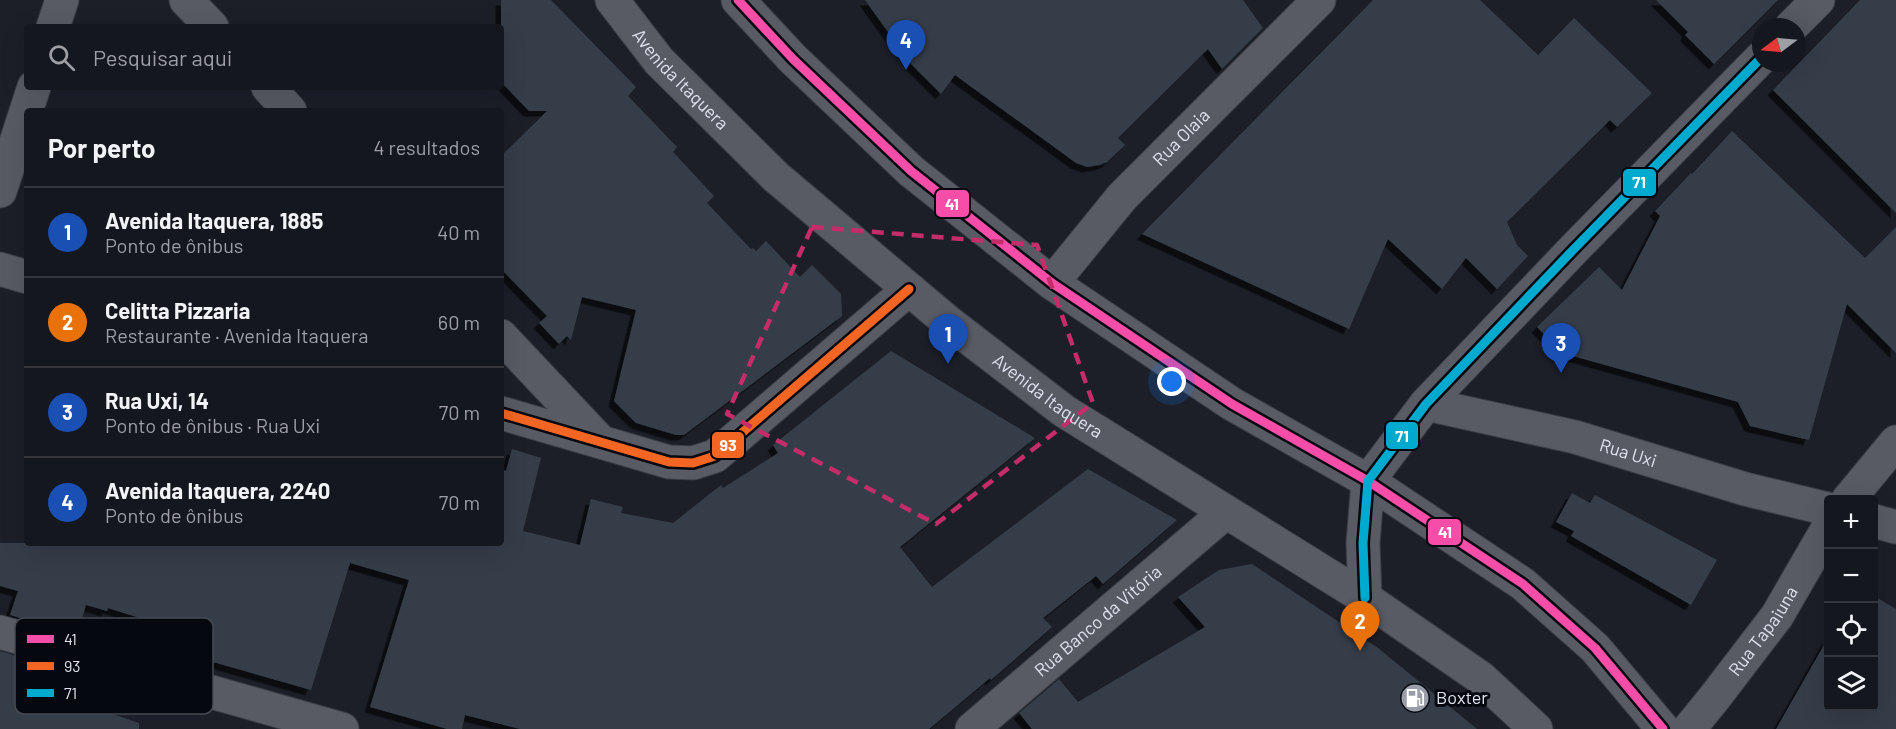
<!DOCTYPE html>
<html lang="pt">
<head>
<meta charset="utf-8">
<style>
	:root { --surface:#15171e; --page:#1e2027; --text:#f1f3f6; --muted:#9d9fa4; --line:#34363c; --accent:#ea580c }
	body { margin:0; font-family:Barlow,sans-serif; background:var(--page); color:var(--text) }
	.controls { position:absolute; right:18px; bottom:18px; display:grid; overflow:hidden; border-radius:6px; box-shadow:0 6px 24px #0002 }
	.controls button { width:54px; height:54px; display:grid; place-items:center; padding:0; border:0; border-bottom:2px solid var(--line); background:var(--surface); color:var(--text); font:30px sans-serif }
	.compass { position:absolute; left:1752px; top:18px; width:54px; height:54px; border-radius:50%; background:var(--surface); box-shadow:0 6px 24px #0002; rotate:254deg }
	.you { position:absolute; left:1172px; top:382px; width:21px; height:21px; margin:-15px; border:4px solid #fff; border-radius:50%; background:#1a73e8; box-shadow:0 0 0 9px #1a73e833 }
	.badge { display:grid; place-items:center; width:39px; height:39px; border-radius:50%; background:var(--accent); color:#fff; font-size:20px; font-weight:700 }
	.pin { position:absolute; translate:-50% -50px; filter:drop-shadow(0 2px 3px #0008) }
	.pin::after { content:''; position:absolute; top:32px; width:21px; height:18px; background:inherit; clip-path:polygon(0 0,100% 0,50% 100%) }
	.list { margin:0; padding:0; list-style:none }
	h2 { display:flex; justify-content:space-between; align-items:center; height:78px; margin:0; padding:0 24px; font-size:26px }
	h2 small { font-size:20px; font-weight:400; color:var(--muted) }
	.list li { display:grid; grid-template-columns:39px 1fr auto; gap:18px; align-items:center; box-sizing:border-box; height:90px; padding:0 24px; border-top:2px solid var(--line) }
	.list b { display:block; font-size:22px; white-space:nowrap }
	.list p { margin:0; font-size:20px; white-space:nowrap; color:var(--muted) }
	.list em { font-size:20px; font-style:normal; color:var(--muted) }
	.icon { flex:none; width:33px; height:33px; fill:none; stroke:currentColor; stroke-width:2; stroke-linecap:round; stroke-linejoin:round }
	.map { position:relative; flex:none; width:1896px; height:729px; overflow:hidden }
	.search { position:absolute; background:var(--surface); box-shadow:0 6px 24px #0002; left:24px; top:24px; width:480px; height:66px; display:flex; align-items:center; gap:15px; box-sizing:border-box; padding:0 21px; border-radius:6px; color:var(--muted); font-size:22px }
	.panel { position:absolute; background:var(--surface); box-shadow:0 6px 24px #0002; left:24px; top:108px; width:480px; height:438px; border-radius:6px }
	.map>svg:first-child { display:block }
</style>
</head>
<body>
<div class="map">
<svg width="1896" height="729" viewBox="0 0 1896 729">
	<defs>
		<filter id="shadow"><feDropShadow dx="-5.5" dy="5.5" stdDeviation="0" flood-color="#0009"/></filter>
	</defs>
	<rect width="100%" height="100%" fill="#1c1f28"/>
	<path fill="#353e48" filter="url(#shadow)" d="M501 0H551L636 87 628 96 677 147 673 152 714 196 707 203 751 249 753 248 756 251 766 241 800 277 812 265 841 294 842 316 684 435H676L636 423 614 401 636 310 582 297 571 340 567 336 559 344 539 323 547 316 501 269V156L547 111H529L501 82Z
		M865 0H1243L1263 28 1222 69 1208 49 1118 138 1125 145 1107 162 1100 165 1087 167 1076 163 955 75 941 94 911 64Z
		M1373 0H1480L1538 55 1574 18 1652 93 1617 127 1610 120 1507 222 1517 245 1528 256 1497 289 1466 258 1442 289 1388 239 1349 329 1142 234Z
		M1656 0H1778L1714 64 1685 35 1688 32Z
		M1860 0H1896V213L1773 90Z
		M1732 131 1865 258 1896 227V353L1847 304 1809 440 1750 426 1738 402 1562 353 1537 327 1599 267 1622 290 1660 216 1655 211 1691 173 1692 174Z
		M891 351 1035 438 900 547 932 587 1088 469 1177 520 1103 584 1096 576 1043 618 1052 627 991 680 990 678 929 729H520L465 715 462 729H447L409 718 370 707 409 580 350 563 311 690 185 654 191 634 108 608 107 611 86 605 80 625 59 619 55 628 10 615 18 591 0 586V543H501V469L506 471 512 449 541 458 523 531 580 545 591 499 623 507 621 513 673 523 721 485 723 488 778 453 773 445Z
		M1572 493 1590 503 1595 495 1717 560 1691 605 1571 536 1574 531 1556 522Z
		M1252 564 1378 648 1477 729H1032L1019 713 1059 679 1078 702 1205 627 1178 597 1219 570Z
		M1874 596 1896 609V729H1776L1828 638V706H1874Z
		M0 651 43 664 35 688 139 723V729H0Z"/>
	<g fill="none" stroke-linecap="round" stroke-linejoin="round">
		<g stroke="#3b3d45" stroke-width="35">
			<g id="minor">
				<path d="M186 0 212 27"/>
				<path d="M53 27 62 0"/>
				<path d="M1791 27 1818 0"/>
				<path d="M268 87 290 111"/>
				<path d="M0 191 34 87"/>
				<path d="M0 269 27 277"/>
				<path id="s1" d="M1052 283 1122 197 1319 0"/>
				<path d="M501 336 601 442"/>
				<path id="s2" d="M1426 404 1575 437 1745 489 1828 509"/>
				<path d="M501 413 669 462 693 463 715 456 909 289"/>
				<path d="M1848 500 1896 442"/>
				<path d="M1874 521 1896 527"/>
				<path d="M1365 598 1363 543 1368 481 1426 404 1573 250 1761 58"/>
				<path d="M0 632 342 729"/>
				<path id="s3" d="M972 729 1226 512"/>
				<path id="s4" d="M1689 729 1715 697 1777 616 1828 528"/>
			</g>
		</g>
		<g stroke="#3b3d45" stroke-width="35">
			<g id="major">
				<path id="s5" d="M612 0 659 61 776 177 948 322 1064 411 1365 598 1481 678 1536 729"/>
				<path d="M738 0 793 59 911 171 1052 283 1232 404 1368 481 1523 584 1595 648 1663 729"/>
			</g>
		</g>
		<use href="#minor" stroke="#585b63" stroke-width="33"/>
		<use href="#major" stroke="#585a64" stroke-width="33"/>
		<g stroke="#05080f" stroke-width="14">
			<path id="bus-1" d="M738 0 793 59 911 171 1052 283 1232 404 1368 481 1523 584 1595 648 1663 729"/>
		</g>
		<g stroke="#05080f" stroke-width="14">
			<path id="bus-2" d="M501 413 669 462 693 463 715 456 909 289"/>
		</g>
		<g stroke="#05080f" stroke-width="14">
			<path id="bus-3" d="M1365 598 1363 543 1368 481 1426 404 1573 250 1761 58"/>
		</g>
		<use href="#bus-1" stroke="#f54da8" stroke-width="9"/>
		<use href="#bus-2" stroke="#f26522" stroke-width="9"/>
		<use href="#bus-3" stroke="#00a9ce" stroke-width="9"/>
	</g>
	<path fill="none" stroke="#c52c6a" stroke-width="4.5" stroke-dasharray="12 8" stroke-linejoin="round" d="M812 227 1037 245 1093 403 936 524 727 414Z"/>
	<defs>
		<g id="fuel-disc" transform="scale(1.5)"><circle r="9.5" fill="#9a9ea9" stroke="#05080f"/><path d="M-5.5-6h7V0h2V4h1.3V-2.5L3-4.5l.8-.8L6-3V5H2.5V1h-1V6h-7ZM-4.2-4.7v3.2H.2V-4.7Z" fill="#fff"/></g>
	</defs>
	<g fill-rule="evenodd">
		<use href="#fuel-disc" x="1415" y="698"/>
	</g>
	<g text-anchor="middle" stroke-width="6" stroke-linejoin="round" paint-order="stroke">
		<g font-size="18" fill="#dee3ef" stroke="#05080f">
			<text dy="6" stroke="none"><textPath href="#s5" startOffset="105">Avenida Itaquera</textPath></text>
			<text dy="6" stroke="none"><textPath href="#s1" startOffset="195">Rua Olaia</textPath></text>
			<text dy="6" stroke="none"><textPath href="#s5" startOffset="591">Avenida Itaquera</textPath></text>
			<text dy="6" stroke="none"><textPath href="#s2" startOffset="208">Rua Uxi</textPath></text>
			<text dy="6" stroke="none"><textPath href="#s3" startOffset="166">Rua Banco da Vitória</textPath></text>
			<text dy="6" stroke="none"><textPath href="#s4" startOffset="123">Rua Tapaiuna</textPath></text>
		</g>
		<g font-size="18" fill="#dee3ef" stroke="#05080f" text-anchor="start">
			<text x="1436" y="704">Boxter</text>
		</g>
	</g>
	<rect x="15" y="618" width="198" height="96" rx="9" fill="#05080f" stroke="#464a52" stroke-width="1.5"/>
	<rect x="27" y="635" width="27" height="8" fill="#f54da8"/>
	<rect x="27" y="662" width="27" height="8" fill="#f26522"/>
	<rect x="27" y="689" width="27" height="8" fill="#00a9ce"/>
	<g font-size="16" fill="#dee3ef">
		<text x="64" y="645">41</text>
		<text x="64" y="672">93</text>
		<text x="64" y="699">71</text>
	</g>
	<g stroke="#05080f" stroke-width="2">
		<rect x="1622" y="168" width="35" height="29" rx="6" fill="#00a9ce"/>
		<rect x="935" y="189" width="35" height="29" rx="6" fill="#f54da8"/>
		<rect x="1385" y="421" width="34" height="29" rx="6" fill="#00a9ce"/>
		<rect x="711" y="431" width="34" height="28" rx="6" fill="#f26522"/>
		<rect x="1427" y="518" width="35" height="28" rx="6" fill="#f54da8"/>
	</g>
	<g font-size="16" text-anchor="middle" font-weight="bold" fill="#fff">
		<text x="1639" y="188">71</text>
		<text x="952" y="210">41</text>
		<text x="1402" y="442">71</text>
		<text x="728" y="451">93</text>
		<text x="1445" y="538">41</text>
	</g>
</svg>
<div class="controls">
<button>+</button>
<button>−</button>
<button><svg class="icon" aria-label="locate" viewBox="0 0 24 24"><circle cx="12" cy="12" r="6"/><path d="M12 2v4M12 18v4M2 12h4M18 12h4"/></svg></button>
<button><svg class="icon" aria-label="layers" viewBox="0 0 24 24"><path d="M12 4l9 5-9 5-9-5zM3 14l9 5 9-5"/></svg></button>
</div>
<svg class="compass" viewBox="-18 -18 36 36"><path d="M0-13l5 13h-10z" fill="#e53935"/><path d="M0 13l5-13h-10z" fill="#9d9fa4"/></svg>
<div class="you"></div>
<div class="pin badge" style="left:948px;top:364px;background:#1a4fb4">1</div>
<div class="pin badge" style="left:1360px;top:651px;background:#e8710a">2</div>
<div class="pin badge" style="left:1561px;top:373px;background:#1a4fb4">3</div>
<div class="pin badge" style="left:906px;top:70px;background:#1a4fb4">4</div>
<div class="search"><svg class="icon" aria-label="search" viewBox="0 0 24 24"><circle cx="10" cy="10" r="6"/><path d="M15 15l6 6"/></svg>Pesquisar aqui</div>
<section class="panel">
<h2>Por perto<small>4 resultados</small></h2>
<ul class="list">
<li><span class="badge" style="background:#1a4fb4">1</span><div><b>Avenida Itaquera, 1885</b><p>Ponto de ônibus</p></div><em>40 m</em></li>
<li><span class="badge" style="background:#e8710a">2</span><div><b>Celitta Pizzaria</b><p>Restaurante · Avenida Itaquera</p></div><em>60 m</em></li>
<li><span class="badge" style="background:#1a4fb4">3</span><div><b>Rua Uxi, 14</b><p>Ponto de ônibus · Rua Uxi</p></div><em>70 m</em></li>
<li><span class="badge" style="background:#1a4fb4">4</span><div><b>Avenida Itaquera, 2240</b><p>Ponto de ônibus</p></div><em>70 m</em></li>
</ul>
</section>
</div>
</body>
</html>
